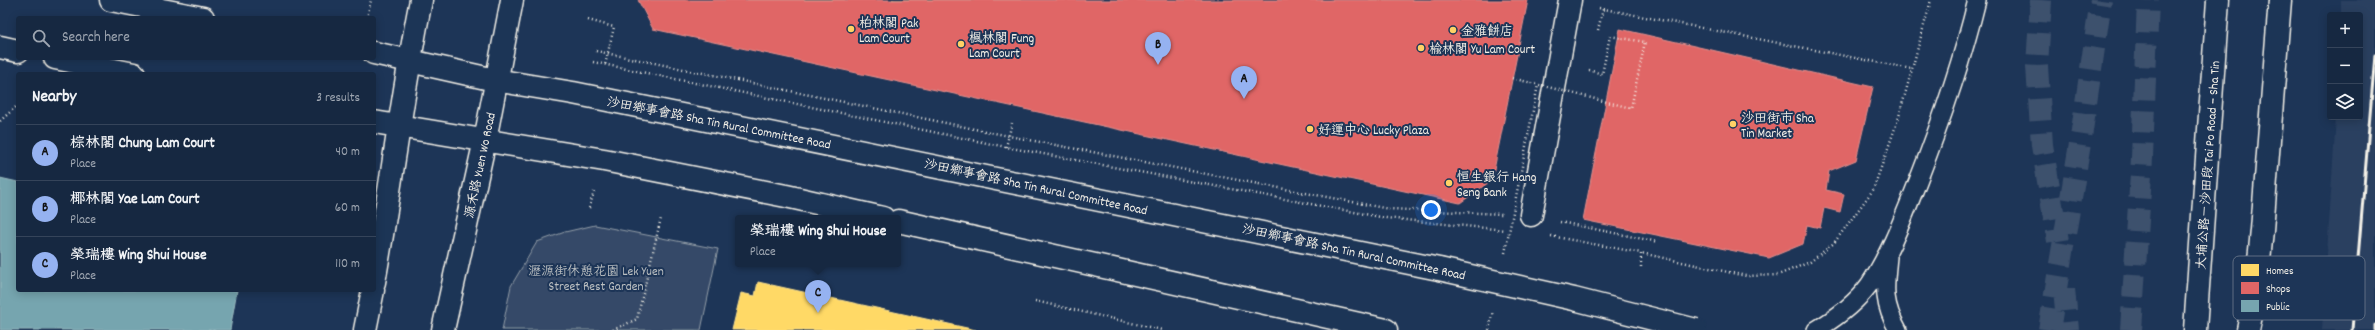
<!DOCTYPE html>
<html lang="en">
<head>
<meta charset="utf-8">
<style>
	:root { --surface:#162841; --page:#1f3048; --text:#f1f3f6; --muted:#9ea6b1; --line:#35445a; --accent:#95b2f1 }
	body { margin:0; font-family:Dekko,"LXGW WenKai TC",sans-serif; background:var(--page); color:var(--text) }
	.controls { position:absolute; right:12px; top:12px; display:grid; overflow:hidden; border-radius:4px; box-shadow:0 2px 10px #0003 }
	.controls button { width:36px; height:36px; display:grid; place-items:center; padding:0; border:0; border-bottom:1px solid var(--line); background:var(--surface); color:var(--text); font:20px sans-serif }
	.you { position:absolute; left:1431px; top:210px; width:14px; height:14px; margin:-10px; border:3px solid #fff; border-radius:50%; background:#1a73e8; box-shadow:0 0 0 6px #1a73e833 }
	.badge { display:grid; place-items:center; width:26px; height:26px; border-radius:50%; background:var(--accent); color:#111; font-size:13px; font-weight:700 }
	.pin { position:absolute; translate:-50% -33px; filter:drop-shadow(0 1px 2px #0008) }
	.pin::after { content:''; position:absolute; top:21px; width:14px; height:12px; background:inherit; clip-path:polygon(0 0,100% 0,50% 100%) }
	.popup { position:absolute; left:735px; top:215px; width:166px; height:52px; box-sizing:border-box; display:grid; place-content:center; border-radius:4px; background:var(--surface); filter:drop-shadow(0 1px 3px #0005); font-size:13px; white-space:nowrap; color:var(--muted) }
	.popup b { font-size:15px; color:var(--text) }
	.popup::after { content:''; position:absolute; left:50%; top:100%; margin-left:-8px; border:8px solid transparent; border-top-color:var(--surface) }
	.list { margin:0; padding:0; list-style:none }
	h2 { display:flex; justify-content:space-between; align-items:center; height:52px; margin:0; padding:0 16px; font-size:17px }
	h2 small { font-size:13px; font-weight:400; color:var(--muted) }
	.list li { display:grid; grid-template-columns:26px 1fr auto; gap:12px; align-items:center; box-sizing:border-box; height:56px; padding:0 16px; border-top:1px solid var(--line) }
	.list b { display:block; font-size:15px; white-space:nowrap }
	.list p { margin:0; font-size:13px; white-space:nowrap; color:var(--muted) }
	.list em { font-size:13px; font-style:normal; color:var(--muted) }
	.icon { flex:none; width:22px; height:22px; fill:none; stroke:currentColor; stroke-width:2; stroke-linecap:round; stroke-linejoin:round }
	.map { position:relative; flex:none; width:2375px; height:330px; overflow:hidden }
	.search { position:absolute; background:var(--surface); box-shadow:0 2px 10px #0003; left:16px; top:16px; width:360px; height:44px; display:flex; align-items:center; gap:10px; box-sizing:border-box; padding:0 14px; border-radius:4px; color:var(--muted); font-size:15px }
	.panel { position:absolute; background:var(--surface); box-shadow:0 2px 10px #0003; left:16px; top:72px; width:360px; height:220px; border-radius:4px }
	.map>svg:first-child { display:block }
</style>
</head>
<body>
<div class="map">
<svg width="2375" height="330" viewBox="0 0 2375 330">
	<rect width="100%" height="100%" fill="#1d3557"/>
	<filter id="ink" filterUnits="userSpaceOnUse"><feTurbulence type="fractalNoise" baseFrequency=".025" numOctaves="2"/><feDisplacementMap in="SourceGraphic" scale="8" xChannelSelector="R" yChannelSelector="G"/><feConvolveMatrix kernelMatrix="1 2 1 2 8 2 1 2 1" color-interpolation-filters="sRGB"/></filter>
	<g filter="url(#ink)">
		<path fill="#2a4060" d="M2341 0H2375V330H2322L2336 117H2360V15H2341Z"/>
		<path fill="#354a67" stroke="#949ea8" d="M595 225 718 249 701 330H502L511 286 537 242 565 232Z"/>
		<path fill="#ffd966" stroke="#fce08d" d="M747 0H845V4L880 10 875 40 851 36 848 51 822 47 828 15 816 14 811 45 783 40 786 22 744 15Z
			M892 0H1022L1018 21 965 12 962 28 1017 36 1013 62 972 56 967 87 939 82 945 47 931 45 925 78 902 75 907 43 882 38 886 15 920 21 923 5Z
			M1369 0 1493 1 1488 28 1460 23 1458 38 1484 43 1480 68 1453 63 1447 95 1422 90 1428 58 1412 55 1406 88 1383 83 1387 59 1358 54 1363 26 1391 32 1393 16 1366 12Z
			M1116 2 1144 7 1137 42 1151 45 1157 11 1181 15 1175 47 1200 51 1196 74 1162 68 1159 84 1194 90 1189 120 1166 116 1163 131 1136 127 1142 95 1131 93 1125 125 1097 120 1100 103 1059 95 1063 68 1117 77 1120 62 1065 52 1069 26 1110 33Z
			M1239 33 1266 37 1260 68 1272 70 1277 38 1305 43 1302 61 1344 67 1340 95 1286 86 1283 102 1338 111 1333 137 1293 130 1288 161 1260 156 1266 121 1252 119 1246 153 1223 149 1228 117 1203 113 1207 90 1241 95 1244 79 1208 74 1213 44 1237 48Z
			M758 282 976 330H732L741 293 755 296Z"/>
		<path fill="#e06666" stroke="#e6908d" d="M638 0H1528L1492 180 1460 203 653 29Z
			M1620 29 1873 87 1856 160 1829 171 1826 190 1844 194 1840 212 1824 208 1820 228 1807 225 1803 244 1769 258 1583 220Z"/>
		<path fill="#76a5af" stroke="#9cbcc0" d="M0 178 18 182V290H237L230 330H0Z"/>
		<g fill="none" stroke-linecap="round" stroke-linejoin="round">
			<path stroke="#3d516d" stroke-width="22" stroke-dasharray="22 11" stroke-linecap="butt" d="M2041 0 2037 66 2042 145 2058 241
				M2064 289 2068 330
				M2049 330 2080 144 2101 0
				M2131 330 2142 158 2148 0"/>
			<g stroke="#f4f1e8" stroke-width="20">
				<path id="service" d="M1888 257C1885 287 1882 302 1898 330
					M1816 330C1836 318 1855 304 1869 285 1890 254 1904 216 1918 181 1941 122 1962 62 1977 0"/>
			</g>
			<g stroke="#f4f1e8" stroke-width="25">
				<path id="pedestrian" d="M1531 215 1570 0"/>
			</g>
			<g stroke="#f4f1e8" stroke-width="25">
				<path id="secondary" d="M374 282C391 188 402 94 421 0
					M365 330 373 290
					M443 330 485 140 512 0"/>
			</g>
			<g stroke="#f4f1e8" stroke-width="25">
				<path id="primary" d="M111 0 203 18
					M0 47 18 51
					M374 53 495 80 573 93 1439 269
					M55 58 134 74
					M374 122 604 160 786 196 883 218
					M898 221 1386 330"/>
			</g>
			<g stroke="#f4f1e8" stroke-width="25">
				<path id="trunk" d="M2195 330 2218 0
					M2248 330 2256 291 2262 230 2280 0"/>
			</g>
			<path stroke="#f4f1e8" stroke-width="2.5" stroke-dasharray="1 3" stroke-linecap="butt" d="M1599 8 1912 69
				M367 18 371 0
				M588 20 614 27 605 65
				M1598 30 1603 9
				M596 51 1009 136 1389 209 1502 214
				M593 62 1006 147 1386 218 1505 230
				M1589 70 1602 74 1610 36
				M0 121 17 106
				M1006 147 1012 123
				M589 208 595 189
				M1560 222 1658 242
				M1551 236 1641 253
				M1641 267V253L1746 276 1778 275 1810 262 1834 243 1873 190 1898 120 1931 0
				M1035 301 1162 330
				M613 330 637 319 661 218"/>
			<use href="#service" stroke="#1d3557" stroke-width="17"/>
			<use href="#pedestrian" stroke="#1d3557" stroke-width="22"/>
			<use href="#secondary" stroke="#1d3557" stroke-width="22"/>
			<use href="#primary" stroke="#1d3557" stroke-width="22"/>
			<use href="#trunk" stroke="#1d3557" stroke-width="22"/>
			<path stroke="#f4f1e8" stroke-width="3" d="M2352 330 2375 55
				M2375 330V325"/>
			<g stroke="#f4f1e8" stroke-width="25" stroke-linecap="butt">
				<path id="primary-bridge" d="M1439 269 1574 299 1696 330"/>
			</g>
			<path stroke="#f4f1e8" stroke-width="2.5" stroke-dasharray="1 3" stroke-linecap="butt" d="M1512 78 1631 108 1645 42 1610 36
				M1505 253 1538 85
				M1489 330 1493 311"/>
			<use href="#primary-bridge" stroke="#1d3557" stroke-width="22"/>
		</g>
	</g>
	<g fill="#ffd166" stroke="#1d3557" stroke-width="1.5">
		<circle cx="851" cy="29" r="4"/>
		<circle cx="1453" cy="30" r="4"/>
		<circle cx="961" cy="44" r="4"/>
		<circle cx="1421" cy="48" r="4"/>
		<circle cx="1733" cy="124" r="4"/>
		<circle cx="1310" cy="129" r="4"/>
		<circle cx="1449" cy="183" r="4"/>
	</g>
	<g text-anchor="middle" stroke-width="4" stroke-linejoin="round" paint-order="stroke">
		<g font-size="13" fill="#f4f1e8" stroke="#1d3557" text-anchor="start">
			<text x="859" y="27">柏林閣 Pak<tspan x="859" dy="15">Lam Court</tspan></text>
			<text x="1461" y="35">金雅餅店</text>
			<text x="969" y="42">楓林閣 Fung<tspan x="969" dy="15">Lam Court</tspan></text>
			<text x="1429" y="53">榆林閣 Yu Lam Court</text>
			<text x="1741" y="122">沙田街市 Sha<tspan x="1741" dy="15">Tin Market</tspan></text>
			<text x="1318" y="134">好運中心 Lucky Plaza</text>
			<text x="1457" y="181">恒生銀行 Hang<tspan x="1457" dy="15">Seng Bank</tspan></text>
		</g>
		<g font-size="13" fill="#f4f1e8" stroke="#1d3557">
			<text transform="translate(719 122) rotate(11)" y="5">沙田鄉事會路 Sha Tin Rural Committee Road</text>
			<text transform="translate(479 165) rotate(-78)" y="5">源禾路 Yuen Wo Road</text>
			<text transform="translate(2207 165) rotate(-86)" y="5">大埔公路－沙田段 Tai Po Road – Sha Tin</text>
			<text transform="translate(1036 186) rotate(12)" y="5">沙田鄉事會路 Sha Tin Rural Committee Road</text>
			<text transform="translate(1354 251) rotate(12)" y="5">沙田鄉事會路 Sha Tin Rural Committee Road</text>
		</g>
		<g font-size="13" fill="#bbbfc1" stroke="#1d3557">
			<text x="596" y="275">瀝源街休憩花園 Lek Yuen<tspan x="596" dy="15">Street Rest Garden</tspan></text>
		</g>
	</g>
	<rect x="2233" y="256" width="132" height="64" rx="6" fill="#1d3557" stroke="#5e6d82" stroke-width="1"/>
	<rect x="2241" y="264" width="18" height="12" fill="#ffd966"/>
	<rect x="2241" y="282" width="18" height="12" fill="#e06666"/>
	<rect x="2241" y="300" width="18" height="12" fill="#76a5af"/>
	<g font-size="11" fill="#f4f1e8">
		<text x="2266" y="274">Homes</text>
		<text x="2266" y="292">Shops</text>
		<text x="2266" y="310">Public</text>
	</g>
</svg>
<div class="controls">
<button>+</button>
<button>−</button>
<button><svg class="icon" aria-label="layers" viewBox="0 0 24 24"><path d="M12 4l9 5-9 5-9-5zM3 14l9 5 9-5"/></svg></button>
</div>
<div class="you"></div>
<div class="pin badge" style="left:1244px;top:99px">A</div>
<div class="pin badge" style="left:1158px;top:65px">B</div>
<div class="pin badge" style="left:818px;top:313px">C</div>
<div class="popup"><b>榮瑞樓 Wing Shui House</b>Place</div>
<div class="search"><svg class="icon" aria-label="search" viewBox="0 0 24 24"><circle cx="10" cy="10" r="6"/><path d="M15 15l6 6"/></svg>Search here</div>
<section class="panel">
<h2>Nearby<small>3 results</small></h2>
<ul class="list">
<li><span class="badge">A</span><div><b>棕林閣 Chung Lam Court</b><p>Place</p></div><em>40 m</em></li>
<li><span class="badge">B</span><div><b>椰林閣 Yae Lam Court</b><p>Place</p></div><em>60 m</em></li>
<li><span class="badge">C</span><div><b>榮瑞樓 Wing Shui House</b><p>Place</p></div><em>110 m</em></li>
</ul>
</section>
</div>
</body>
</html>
